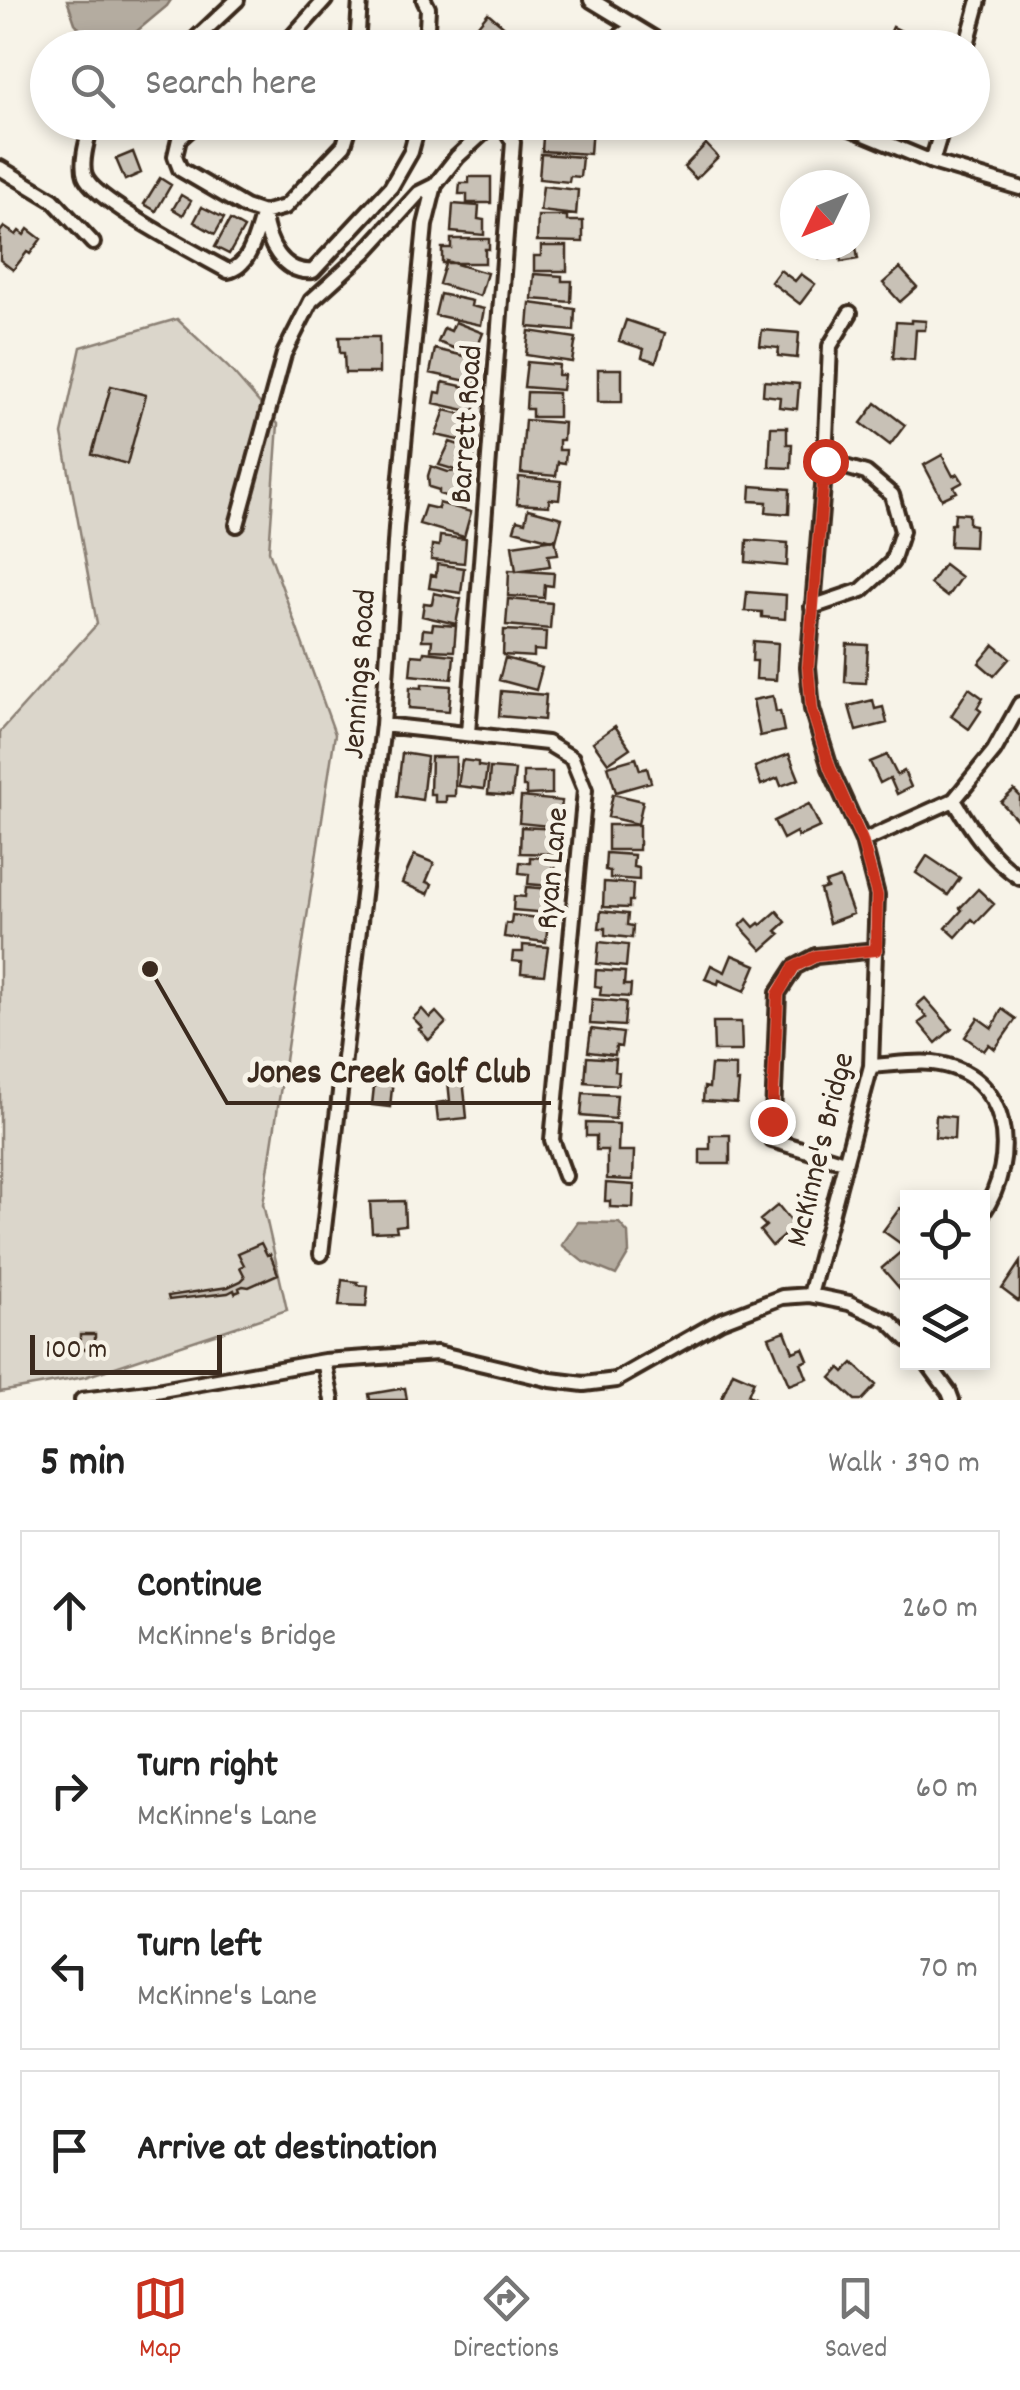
<!DOCTYPE html>
<html lang="en">
<head>
<meta charset="utf-8">
<style>
	:root { --surface:#fff; --page:#f2f2f2; --text:#222; --muted:#767676; --line:#e0e0e0; --accent:#c8321e }
	body { margin:0; font-family:Dekko,sans-serif; background:var(--page); color:var(--text) }
	.controls { position:absolute; right:30px; bottom:30px; display:grid; overflow:hidden; border-radius:0px; box-shadow:0 5px 15px #0003 }
	.controls button { width:90px; height:90px; display:grid; place-items:center; padding:0; border:0; border-bottom:2px solid var(--line); background:var(--surface); color:var(--text); font:50px sans-serif }
	.compass { position:absolute; left:780px; top:170px; width:90px; height:90px; border-radius:50%; background:var(--surface); box-shadow:0 5px 15px #0003; rotate:227deg }
	.scale { position:absolute; left:30px; bottom:25px; width:192px; box-sizing:border-box; padding-left:10px; border:5px solid #3b2a1e; border-top:0; font-size:28px; line-height:35px; white-space:nowrap; color:#3b2a1e; -webkit-text-stroke:8px #f7f3e8; paint-order:stroke }
	.stop { position:absolute; width:30px; height:30px; margin:-22px; border:8px solid #c8321e; border-radius:50%; background:#fff }
	.stop.end { background:#c8321e; border-color:#fff; box-shadow:0 2px 10px #0008 }
	.list { margin:0; padding:0; list-style:none }
	h2 { display:flex; justify-content:space-between; align-items:center; height:130px; margin:0; padding:0 40px; font-size:42px }
	h2 small { font-size:32px; font-weight:400; color:var(--muted) }
	.list li { display:grid; grid-template-columns:65px 1fr auto; gap:30px; align-items:center; box-sizing:border-box; height:160px; margin:0 20px 20px; padding:0 20px; border:2px solid var(--line); border-radius:0px }
	.list b { display:block; font-size:38px; white-space:nowrap }
	.list p { margin:0; font-size:32px; white-space:nowrap; color:var(--muted) }
	.list em { font-size:32px; font-style:normal; color:var(--muted) }
	.icon { flex:none; width:55px; height:55px; fill:none; stroke:currentColor; stroke-width:2; stroke-linecap:round; stroke-linejoin:round }
	.map { position:relative; flex:none; width:1020px; height:1400px; overflow:hidden }
	.search { position:absolute; background:var(--surface); box-shadow:0 5px 15px #0003; left:30px; right:30px; top:30px; height:110px; display:flex; align-items:center; gap:25px; box-sizing:border-box; padding:0 35px; border-radius:55px; color:var(--muted); font-size:38px }
	.sheet { height:850px; background:var(--surface) }
	nav { display:flex; justify-content:space-around; align-items:center; box-sizing:border-box; height:140px; border-top:2px solid var(--line); background:var(--surface); font-size:28px; color:var(--muted) }
	nav a { display:grid; justify-items:center; gap:5px }
	nav .on { color:var(--accent) }
	.map>svg:first-child { display:block }
</style>
</head>
<body>
<div class="map">
<svg width="1020" height="1400" viewBox="0 0 1020 1400">
	<rect width="100%" height="100%" fill="#f7f3e8"/>
	<filter id="ink" filterUnits="userSpaceOnUse"><feTurbulence type="fractalNoise" baseFrequency=".01" numOctaves="2"/><feDisplacementMap in="SourceGraphic" scale="20" xChannelSelector="R" yChannelSelector="G"/><feConvolveMatrix kernelMatrix="1 2 1 2 8 2 1 2 1" color-interpolation-filters="sRGB"/></filter>
	<g filter="url(#ink)">
		<path fill="#dbd6cb" stroke="#8b8074" stroke-width="2.5" d="M177 319 228 367 278 424 269 551 335 734 263 1204 287 1310 85 1377 0 1392V732L97 624 62 434 81 347Z"/>
		<path fill="#b4aca0" stroke="#84786c" stroke-width="2.5" d="M67 0H171L167 6 125 41 95 47 75 23Z
			M578 1222 619 1223 628 1233 629 1253 616 1275 582 1261 562 1245Z"/>
		<path fill="#c8c1b6" stroke="#3b2a1e" stroke-width="2.5" d="M488 13 527 46 526 48H483L475 41 479 36 473 31Z
			M893 27 914 37 910 46 913 48H876L882 35 888 38Z
			M544 123 592 126 590 154 542 151Z
			M706 144 718 157 696 179 684 167Z
			M133 152 141 173 125 180 116 159Z
			M541 154 582 157 580 177 570 176 569 182 539 179Z
			M469 177H491V203H467V194H459L460 183H469Z
			M160 178 171 185 156 211 144 204Z
			M543 186 578 190 576 215 540 211Z
			M181 195 191 201 183 215 173 209Z
			M453 204 479 206 478 219 484 220V235L451 232Z
			M202 207 224 218 215 234 194 222Z
			M538 216H567V221H583V242L537 241Z
			M230 220 244 228 229 254 215 247Z
			M4 227 16 235 19 231 24 235 28 229 41 239 30 254 27 252 13 270 0 260V232Z
			M451 239H489V249H485V263H442V248H451Z
			M855 241 858 259 841 262 840 255 820 259 817 245H855Z
			M541 246H567V271H534V256H541Z
			M446 261 487 273 480 296 439 284Z
			M900 268 917 287 900 302 883 283Z
			M780 270 795 281 801 274 815 284 800 304 771 282Z
			M534 274 562 276V281H572L571 302 532 299Z
			M440 294 472 301 471 306 484 309 481 325 435 315Z
			M530 303 575 309 574 331 528 327Z
			M626 320 665 333 656 362 642 357 644 349 619 341Z
			M911 320 926 321 925 330H916L914 360 893 358 896 322 911 323Z
			M455 322 483 333 474 356 438 342 444 328 451 331Z
			M762 330 799 333 797 358 778 356 779 348 760 346Z
			M529 331 576 338 572 362 526 355Z
			M339 337H379V373H345L344 353H340Z
			M435 349 481 360 476 383 430 373Z
			M527 362 559 365 558 375H564L562 390 524 387Z
			M598 369H622V402H598Z
			M764 381 799 384 797 409 779 407 780 397 763 395Z
			M443 382 479 390 474 412 434 403 436 392 441 393Z
			M111 386 146 395 127 464 92 454Z
			M527 392 558 393V417H532V409H526Z
			M876 403 905 425 890 445 861 423Z
			M445 410 478 418 472 443 436 435Z
			M525 420 564 423 563 440H559V450H566L565 463 558 462 556 476 521 473Z
			M771 427H787V444H792L791 468 769 467Z
			M450 442 462 446H476L472 466 473 484 469 497 453 498 439 494V490L429 487 428 476 431 466 448 472 459 471 439 465Z
			M942 455 953 476 958 474 963 482 954 487 957 492 942 499 924 465Z
			M519 477 561 481 559 500 549 499V506L517 504Z
			M751 486 790 489 789 514 766 512 767 502 750 501Z
			M439 503 471 512 464 537 419 524 425 506 438 509Z
			M528 509 562 518 556 541 514 530 517 520 525 522Z
			M955 513 969 514V524L975 525 974 547 950 546 951 524H954Z
			M440 536 466 539 464 563 431 560 432 545 439 546Z
			M555 539 558 554 548 555 550 566 516 571 512 545Z
			M747 540 788 543 787 566 746 562Z
			M437 564 464 568 461 593 429 588 431 575 436 576Z
			M944 564 961 577 947 597 930 584Z
			M509 570 554 573 553 586 545 585 544 598 508 596Z
			M747 592 786 595 785 619 762 617V612L745 611Z
			M434 593 461 599 456 624 422 616 424 603 432 604Z
			M508 599 552 603 550 629 506 625Z
			M433 624 456 626 454 651 431 650 432 640H422L423 629 432 630Z
			M504 630 546 632 545 651 534 650V657L503 655Z
			M753 641 778 643 776 680 756 679 757 661H752Z
			M847 644 868 645 866 683 845 682Z
			M994 645 1010 658 994 676 979 663Z
			M424 652 454 655 452 679 410 675 412 655 423 656Z
			M505 658 542 668 536 690 499 680Z
			M422 684 451 686 449 711 409 708 410 687 422 688Z
			M969 688 983 698 977 708 981 711 969 729 951 716Z
			M501 691 546 695 544 720 499 716Z
			M773 696 776 712 780 711 784 731 760 736 753 700Z
			M873 700 875 709 883 707 887 723 856 731 849 706Z
			M615 726 630 748 608 763 593 742Z
			M402 753 427 757 422 800 397 796Z
			M789 754 799 779 781 786 778 778 761 785 755 767Z
			M887 755 897 775 904 771 911 787 897 794 890 778 880 783 870 762Z
			M431 757H456L455 796H446V802H435V794H430Z
			M636 758 640 770 647 768 651 782 616 792 608 766Z
			M462 760 478 762V766L487 767 484 789 458 786Z
			M490 768 515 770 512 796 488 794Z
			M523 772H552V794L526 795V787H523Z
			M1014 790 1020 796V823L1001 802Z
			M613 794 643 801 638 824 608 817Z
			M521 797 562 801 559 827 519 823Z
			M809 804 820 827 798 837 796 832 783 839 774 821Z
			M608 825H639V850H608Z
			M521 827 558 829 557 854 520 853Z
			M606 853 634 855 633 867 639 868V880L610 878V871L605 870Z
			M414 855 434 863 426 882 432 884 428 894 402 883Z
			M927 856 960 878 948 895 916 873Z
			M530 857 556 859 555 868H552L551 886 528 884 529 874 519 873 520 862 530 863Z
			M840 878 853 914 829 923 820 890 827 888 825 883Z
			M604 882 633 884 632 901H629V908L603 907Z
			M526 887 550 889 548 913 513 910 514 896 525 897Z
			M978 889 994 904 976 923 972 919 956 937 946 928 962 910 960 908Z
			M601 911 628 914 627 925 633 926 632 938 605 935V928H599Z
			M777 911 786 922 776 931 780 934 762 950 740 926 747 919 754 927 759 923 761 925Z
			M512 915 548 919 546 942 504 937 506 923 511 924Z
			M599 942 628 945 626 967 597 964Z
			M523 945 548 947 544 975 521 973 522 962 512 961 513 952H523Z
			M732 955 756 965 745 991 719 980 718 984 705 979 711 965 725 972Z
			M596 970 625 972 624 985H631L630 997 600 995 601 987 595 986Z
			M925 998 952 1029 936 1043 919 1023 927 1017 917 1005Z
			M592 999 626 1002 624 1026 590 1024Z
			M422 1009 430 1018 436 1012 446 1023 429 1040 419 1029 422 1027 413 1018Z
			M1002 1009 1016 1019 995 1049 989 1044 984 1051 965 1037 978 1018 992 1028Z
			M713 1022H741L742 1051H714Z
			M591 1029 623 1033 621 1047 616 1046 615 1055 588 1052Z
			M587 1057 616 1059 615 1071 619 1072 618 1085 585 1082Z
			M711 1065 736 1066V1082H739L737 1103 703 1101 704 1087 709 1088Z
			M375 1077 393 1079 390 1107 372 1105Z
			M463 1079 467 1118 438 1121 436 1103 450 1101 448 1081Z
			M583 1093 617 1095 615 1119 581 1116Z
			M936 1115 955 1117 954 1139 935 1137Z
			M586 1123 619 1124 618 1151H634L633 1180 607 1179V1150H596V1136H586Z
			M710 1135H730V1164H700V1149H710Z
			M606 1183 634 1185 633 1208 610 1207V1201H605Z
			M404 1201 405 1225 396 1226 397 1231 372 1232 370 1202Z
			M778 1205 795 1226 772 1246 760 1231 766 1226 760 1220Z
			M900 1208 908 1214 904 1222 908 1225V1240L904 1246 883 1231Z
			M261 1243 267 1255 270 1254 278 1274 249 1287 243 1286 239 1288 240 1291 235 1293 234 1290 228 1293 169 1300 168 1296 228 1287 241 1281 245 1277 240 1267 244 1265 238 1253Z
			M903 1250 908 1256V1284L901 1290 882 1268Z
			M1020 1262V1299L1018 1301 1002 1289Z
			M342 1280 358 1282 357 1285 368 1286 366 1307 339 1306Z
			M785 1331 793 1352 803 1348 808 1360 801 1363 807 1378 789 1385 769 1337Z
			M80 1334H95V1349H80Z
			M853 1363 876 1385 862 1400H855L831 1378 840 1368 844 1372Z
			M733 1372 754 1381 748 1395 755 1398 754 1400H721Z
			M405 1388 407 1400H370L369 1394Z"/>
		<g fill="none" stroke-linecap="round" stroke-linejoin="round">
			<g stroke="#3b2a1e" stroke-width="20">
				<path id="minor" d="M424 0 428 8 426 48
					M591 0 670 48
					M186 48 237 0
					M282 48 325 0
					M357 48 360 0
					M603 48 633 27
					M966 48 979 0
					M92 122C88 137 80 162 85 176 94 201 200 255 228 271 251 266 256 233 263 213
					M198 122 179 139 175 156 180 169 245 207 263 213 285 207 344 145 351 122
					M836 122 932 162 1020 188
					M932 162 944 122
					M0 168 53 200 93 243
					M264 215C267 242 282 274 313 271L391 187 411 152 419 122
					M237 525 284 354 311 301 366 251 419 193 435 185
					M812 607 862 590 892 562 902 531 892 495 866 473 825 461
					M383 725 547 743 572 758 585 790 552 1140 565 1176
					M468 733 513 142 501 122
					M954 800C972 830 991 859 1020 878
					M863 841 954 800 994 751 1020 704
					M871 1066C891 1065 914 1061 933 1063 1011 1072 1020 1159 982 1214
					M844 1162 772 1140 778 993 795 967 816 956 876 950
					M321 1254 383 725 396 528 425 225 435 185 457 157 495 122
					M810 1295 871 1066 877 895 863 841 830 768 812 709 808 667 825 461 830 346 850 313
					M324 1361 332 1400
					M927 1362 949 1392 952 1400
					M82 1400 156 1391 324 1361 437 1353 551 1380 584 1384 616 1380 720 1321 782 1297 810 1295 849 1303 889 1321 908 1340"/>
			</g>
			<use href="#minor" stroke="#f7f3e8" stroke-width="12"/>
		</g>
	</g>
	<g fill="none" stroke-linecap="round" stroke-linejoin="round" filter="url(#ink)">
		<path stroke="#c8321e" stroke-width="12" d="M772 1121 778 994 794 967 816 956 876 950 877 895 862 840 830 768 812 710 808 667 825 461"/>
	</g>
	<g text-anchor="middle" stroke-width="10" stroke-linejoin="round" paint-order="stroke">
		<g font-size="32" fill="#3b2a1e" stroke="#f7f3e8">
			<text transform="translate(464 424) rotate(-86)" y="11">Barrett Road</text>
			<text transform="translate(357 674) rotate(-86)" y="11">Jennings Road</text>
			<text transform="translate(550 868) rotate(-85)" y="11">Ryan Lane</text>
			<text transform="translate(818 1149) rotate(-76)" y="11">McKinne's Bridge</text>
		</g>
	</g>
	<path fill="none" stroke="#3b2a1e" stroke-width="4" d="M150 969L227 1103H551"/>
	<circle fill="#3b2a1e" stroke="#f7f3e8" stroke-width="4" cx="150" cy="969" r="10"/>
	<g font-size="35" text-anchor="middle" font-weight="bold" fill="#3b2a1e" stroke="#f7f3e8" stroke-width="10" stroke-linejoin="round" paint-order="stroke">
		<text x="389" y="1082">Jones Creek Golf Club</text>
	</g>
</svg>
<div class="controls">
<button><svg class="icon" aria-label="locate" viewBox="0 0 24 24"><circle cx="12" cy="12" r="6"/><path d="M12 2v4M12 18v4M2 12h4M18 12h4"/></svg></button>
<button><svg class="icon" aria-label="layers" viewBox="0 0 24 24"><path d="M12 4l9 5-9 5-9-5zM3 14l9 5 9-5"/></svg></button>
</div>
<svg class="compass" viewBox="-18 -18 36 36"><path d="M0-13l5 13h-10z" fill="#e53935"/><path d="M0 13l5-13h-10z" fill="#767676"/></svg>
<div class="scale">100 m</div>
<div class="stop" style="left:825px;top:461px"></div>
<div class="stop end" style="left:772px;top:1121px"></div>
<div class="search"><svg class="icon" aria-label="search" viewBox="0 0 24 24"><circle cx="10" cy="10" r="6"/><path d="M15 15l6 6"/></svg>Search here</div>
</div>
<section class="sheet">
<h2>5 min<small>Walk · 390 m</small></h2>
<ul class="list">
<li><svg class="icon" aria-label="ahead" viewBox="0 0 24 24"><path d="M12 20V5M6 11l6-6 6 6"/></svg><div><b>Continue</b><p>McKinne's Bridge</p></div><em>260 m</em></li>
<li><svg class="icon" aria-label="right" viewBox="0 0 24 24"><path d="M7 20v-9h11M14 6l5 5-5 5"/></svg><div><b>Turn right</b><p>McKinne's Lane</p></div><em>60 m</em></li>
<li><svg class="icon" aria-label="left" viewBox="0 0 24 24"><path d="M17 20v-9H6M10 6l-5 5 5 5"/></svg><div><b>Turn left</b><p>McKinne's Lane</p></div><em>70 m</em></li>
<li><svg class="icon" aria-label="arrive" viewBox="0 0 24 24"><path d="M6 21V4h12l-3 4 3 4H6"/></svg><div><b>Arrive at destination</b></div></li>
</ul>
</section>
<nav>
<a class="on"><svg class="icon" aria-label="map" viewBox="0 0 24 24"><path d="M3 6l6-2 6 2 6-2v14l-6 2-6-2-6 2zM9 4v14M15 6v14"/></svg>Map</a>
<a><svg class="icon" aria-label="directions" viewBox="0 0 24 24"><path d="M12 3l9 9-9 9-9-9zM9 14v-3h6M13 9l2 2-2 2"/></svg>Directions</a>
<a><svg class="icon" aria-label="saved" viewBox="0 0 24 24"><path d="M7 4h10v16l-5-4-5 4z"/></svg>Saved</a>
</nav>
</body>
</html>
